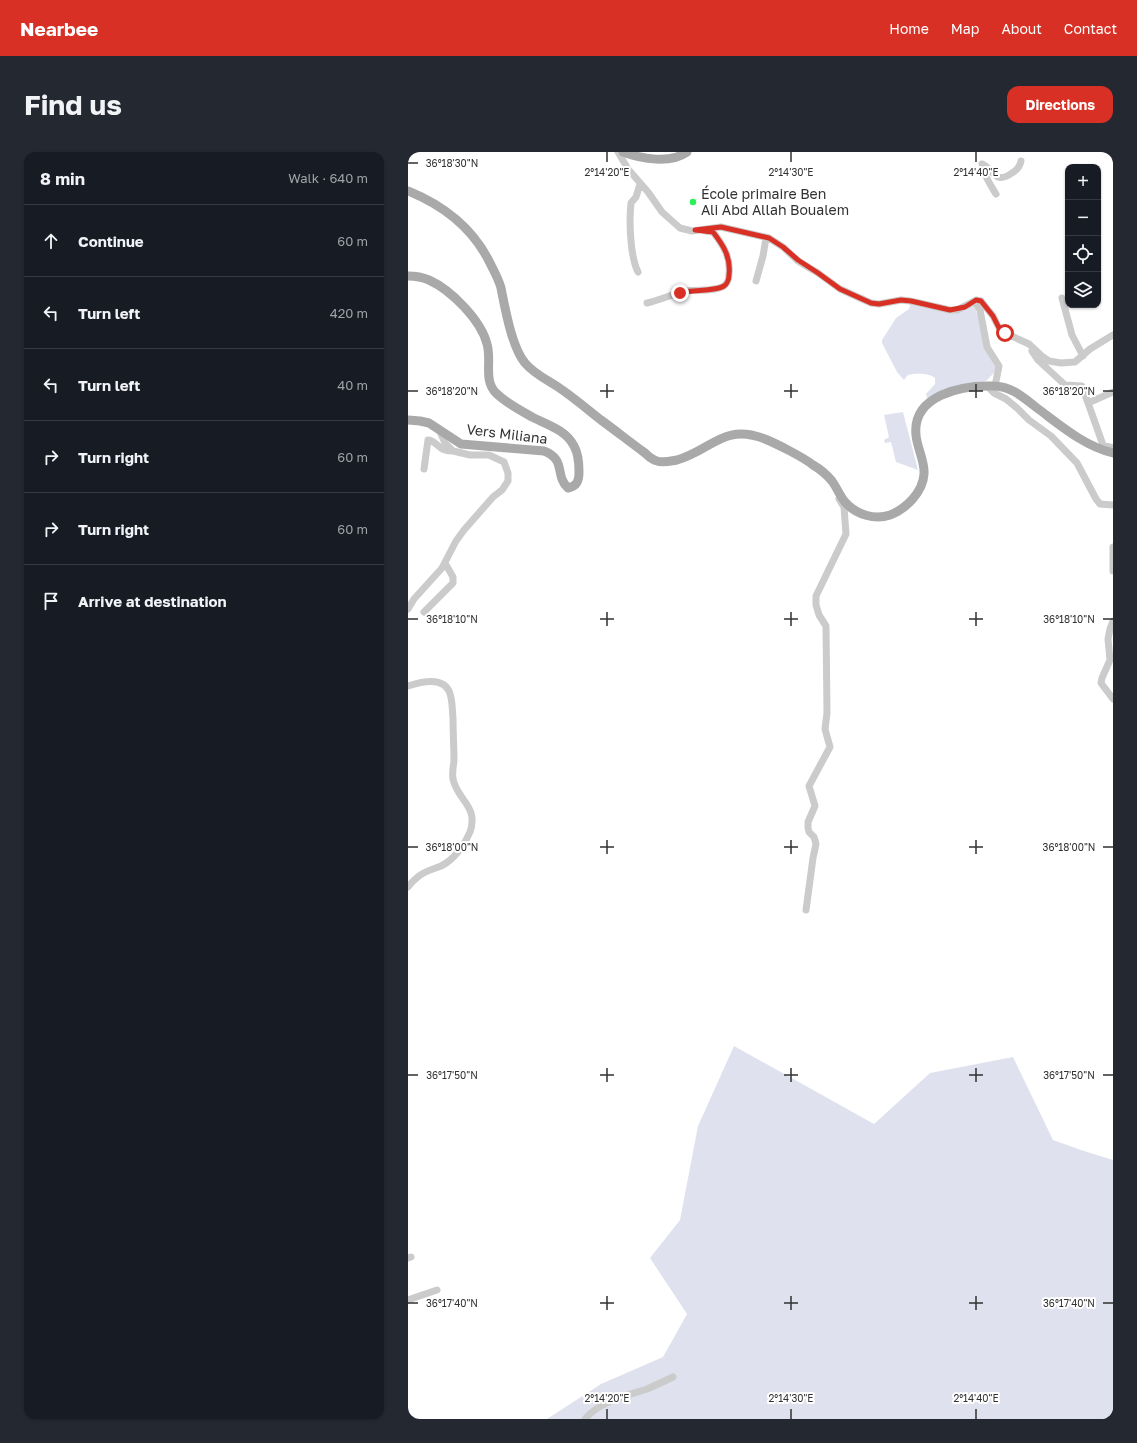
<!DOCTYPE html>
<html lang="en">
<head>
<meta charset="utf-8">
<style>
	:root { --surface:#171b24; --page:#242831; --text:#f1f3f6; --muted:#9ea1a6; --line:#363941; --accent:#d93025 }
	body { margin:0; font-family:"Golos Text",sans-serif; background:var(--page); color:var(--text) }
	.controls { position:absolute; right:12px; top:12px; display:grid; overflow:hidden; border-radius:8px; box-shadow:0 1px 3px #0004 }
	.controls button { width:36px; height:36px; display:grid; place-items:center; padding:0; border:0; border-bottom:1px solid var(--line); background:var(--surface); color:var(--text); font:20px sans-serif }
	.stop { position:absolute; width:12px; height:12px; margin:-9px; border:3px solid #d93025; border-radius:50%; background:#fff }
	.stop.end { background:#d93025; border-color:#fff; box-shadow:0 1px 4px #0008 }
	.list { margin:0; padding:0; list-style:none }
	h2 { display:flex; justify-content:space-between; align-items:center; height:52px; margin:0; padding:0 16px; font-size:17px }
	h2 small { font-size:13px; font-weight:400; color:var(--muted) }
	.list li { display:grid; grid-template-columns:26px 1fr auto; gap:12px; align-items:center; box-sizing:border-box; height:72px; padding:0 16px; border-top:1px solid var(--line) }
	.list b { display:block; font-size:15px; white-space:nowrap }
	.list em { font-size:13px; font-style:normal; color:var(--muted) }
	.icon { flex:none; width:22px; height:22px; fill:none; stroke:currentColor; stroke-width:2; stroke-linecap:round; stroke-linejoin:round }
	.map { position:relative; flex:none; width:705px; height:1267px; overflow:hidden; border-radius:12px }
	header { display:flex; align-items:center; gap:24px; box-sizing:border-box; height:56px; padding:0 20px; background:var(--accent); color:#fff }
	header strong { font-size:19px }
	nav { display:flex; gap:22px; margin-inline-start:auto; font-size:14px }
	.intro { display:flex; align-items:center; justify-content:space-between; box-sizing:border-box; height:96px; padding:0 24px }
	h1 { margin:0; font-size:28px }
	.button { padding:10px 18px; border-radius:12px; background:var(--accent); color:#fff; font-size:14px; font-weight:700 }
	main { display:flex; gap:24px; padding:0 24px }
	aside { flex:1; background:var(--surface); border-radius:12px; box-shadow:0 1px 3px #0004 }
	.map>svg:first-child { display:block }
</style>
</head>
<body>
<header>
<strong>Nearbee</strong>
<nav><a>Home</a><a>Map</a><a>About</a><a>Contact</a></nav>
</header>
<div class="intro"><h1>Find us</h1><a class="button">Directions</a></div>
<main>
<aside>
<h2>8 min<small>Walk · 640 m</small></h2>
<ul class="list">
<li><svg class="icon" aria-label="ahead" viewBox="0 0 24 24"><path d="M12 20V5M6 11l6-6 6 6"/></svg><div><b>Continue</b></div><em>60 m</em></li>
<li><svg class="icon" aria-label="left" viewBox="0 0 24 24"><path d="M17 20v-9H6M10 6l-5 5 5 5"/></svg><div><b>Turn left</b></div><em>420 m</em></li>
<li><svg class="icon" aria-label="left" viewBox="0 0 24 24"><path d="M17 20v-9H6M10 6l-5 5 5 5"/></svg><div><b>Turn left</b></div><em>40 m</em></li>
<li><svg class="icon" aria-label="right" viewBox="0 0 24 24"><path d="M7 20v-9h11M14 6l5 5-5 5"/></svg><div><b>Turn right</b></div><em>60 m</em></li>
<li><svg class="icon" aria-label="right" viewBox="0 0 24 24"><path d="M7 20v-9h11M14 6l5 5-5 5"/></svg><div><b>Turn right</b></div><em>60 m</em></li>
<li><svg class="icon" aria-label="arrive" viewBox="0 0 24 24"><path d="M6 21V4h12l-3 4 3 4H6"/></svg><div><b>Arrive at destination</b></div></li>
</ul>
</aside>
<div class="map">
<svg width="705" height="1267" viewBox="0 0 705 1267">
	<rect width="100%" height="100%" fill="#fff"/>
	<path fill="#dfe2ee" d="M502 153 533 159 562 154 567 156 588 215 586 221 578 229 533 240 519 246 518 242 527 232V226C521 221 508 221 500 223L496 228 489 220 474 191V188L488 166 501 157Z
		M495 260 510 318 488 310 483 290 477 291 476 288 481 285 476 263Z
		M326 894 466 972 522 921 605 905 645 988 673 998 705 1008V1267H139L193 1232 255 1205 279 1162 242 1106 272 1068 290 974Z"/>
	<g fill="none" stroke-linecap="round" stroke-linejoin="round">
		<path stroke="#cbcbcb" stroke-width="7" d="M210 0 220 17 240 40 254 60 272 76 284 79 313 75 361 86 375 95 390 109 410 121 432 137 463 151 471 152 493 148 502 149 542 158H549L563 151H566L569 153 572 158 579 195 591 214 587 234
			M588 42C583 34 575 22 574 12 586 18 587 33 604 21 609 18 612 15 613 9
			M230 120C222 104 221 69 223 51L228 45 232 32
			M348 129 355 104 358 86
			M654 146 664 183 675 204
			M239 151C252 148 265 142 278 139 289 137 303 140 314 135 319 133 321 127 321 122 323 105 315 93 305 80L297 79
			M563 151 568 148 573 149 585 164 591 176 597 181 621 192 635 205 641 209 653 211 667 210 682 197 705 183
			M624 199 630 208 657 233 674 234 695 293 705 296
			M579 234 586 241 598 247 609 256 621 268 643 284 669 311 688 347 692 352 705 353
			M680 251 705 240
			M16 317 20 288C30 289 30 300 45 299
			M705 395V419
			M0 457 6 447 34 416 48 389 56 378 85 345 94 338 100 329V321L96 310 81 303H62L45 299 37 291 31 277
			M16 460 45 431V425L37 411
			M705 469 702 477 700 487 702 508 694 526 693 531 705 547
			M0 534C12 530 34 524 41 539 45 548 44 558 45 566 45 581 46 595 46 609 45 615 44 621 45 627 49 648 71 654 62 680 57 692 46 708 33 714 26 717 17 719 11 724 7 727 3 731 0 735
			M398 758 405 706 408 692 406 685 401 680 400 676V670L407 654 401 634 422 595 417 577 419 561 418 474 411 463 408 453V444L438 382 436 355 431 347
			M0 1106 3 1105
			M0 1148 29 1138
			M177 1267C192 1249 218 1244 239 1237 248 1233 257 1229 265 1225"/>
		<path stroke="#a9a9a9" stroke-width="9" d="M215 0C234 7 262 12 279 0
			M0 39C37 54 66 77 83 113 87 121 91 128 93 136 97 156 104 196 117 211 125 221 139 228 150 235 165 245 179 257 193 268 208 279 222 290 237 301 240 304 245 308 249 309 255 311 263 309 269 308 304 298 315 271 357 287 369 292 395 305 405 313 412 317 419 323 424 329 429 336 432 344 437 350 448 363 467 368 482 363 498 357 515 340 516 322 517 309 509 296 508 283 504 243 554 233 585 234 603 234 615 245 629 256 652 273 676 294 705 301
			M0 124C7 124 14 125 21 128 43 138 73 168 79 192 84 208 75 228 88 241 98 251 112 258 124 265 138 272 158 278 166 294 170 301 171 312 171 320 171 329 169 334 160 336 146 323 159 308 136 299L53 292 21 271 12 269 0 268"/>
	</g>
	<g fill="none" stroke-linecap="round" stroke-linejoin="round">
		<path stroke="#d93025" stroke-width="5" d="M272 141C284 137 306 140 316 134 319 132 321 127 321 123 323 106 316 94 305 80L287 78 313 75 361 86 375 95 390 108 410 121 432 137 463 151 471 152 493 148 503 149 542 158 557 155 568 148 573 149 585 164 591 176 597 181"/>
	</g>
	<path fill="none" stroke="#313131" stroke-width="1.5" d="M199 0V10M383 0V10M568 0V10M0 11H10M199 232V246M383 232V246M568 232V246M0 239H10M192 239H206M376 239H390M561 239H575M695 239H705M199 460V474M383 460V474M568 460V474M0 467H10M192 467H206M376 467H390M561 467H575M695 467H705M199 688V702M383 688V702M568 688V702M0 695H10M192 695H206M376 695H390M561 695H575M695 695H705M199 916V930M383 916V930M568 916V930M0 923H10M192 923H206M376 923H390M561 923H575M695 923H705M199 1144V1158M383 1144V1158M568 1144V1158M0 1151H10M192 1151H206M376 1151H390M561 1151H575M695 1151H705M199 1257V1267M383 1257V1267M568 1257V1267"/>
	<circle fill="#2cef59" stroke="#fff" stroke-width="1.5" cx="285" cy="50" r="4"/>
	<g text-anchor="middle" stroke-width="4" stroke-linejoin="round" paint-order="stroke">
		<g font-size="14" fill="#313131" stroke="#fff" text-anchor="start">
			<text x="293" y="47">École primaire Ben<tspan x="293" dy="16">Ali Abd Allah Boualem</tspan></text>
		</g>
		<g font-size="14" fill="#313131" stroke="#fff">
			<text transform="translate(99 282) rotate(7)" y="5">Vers Miliana</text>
		</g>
	</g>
	<g font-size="10" text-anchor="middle" fill="#313131" stroke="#fff" stroke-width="4" stroke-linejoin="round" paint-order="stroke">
		<text x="44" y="15">36°18'30"N</text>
		<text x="199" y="24">2°14'20"E</text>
		<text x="383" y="24">2°14'30"E</text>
		<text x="568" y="24">2°14'40"E</text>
		<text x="44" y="243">36°18'20"N</text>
		<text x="661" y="243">36°18'20"N</text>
		<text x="44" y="471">36°18'10"N</text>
		<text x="661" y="471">36°18'10"N</text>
		<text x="44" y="699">36°18'00"N</text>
		<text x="661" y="699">36°18'00"N</text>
		<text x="44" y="927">36°17'50"N</text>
		<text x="661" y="927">36°17'50"N</text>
		<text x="44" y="1155">36°17'40"N</text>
		<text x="661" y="1155">36°17'40"N</text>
		<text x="199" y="1250">2°14'20"E</text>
		<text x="383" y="1250">2°14'30"E</text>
		<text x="568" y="1250">2°14'40"E</text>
	</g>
</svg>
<div class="controls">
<button>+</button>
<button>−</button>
<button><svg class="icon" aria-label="locate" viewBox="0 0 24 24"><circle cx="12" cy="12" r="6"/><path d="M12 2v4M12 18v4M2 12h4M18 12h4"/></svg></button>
<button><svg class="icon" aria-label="layers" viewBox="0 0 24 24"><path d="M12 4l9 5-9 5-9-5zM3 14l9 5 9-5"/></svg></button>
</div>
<div class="stop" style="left:597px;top:181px"></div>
<div class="stop end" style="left:272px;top:141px"></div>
</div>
</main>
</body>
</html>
